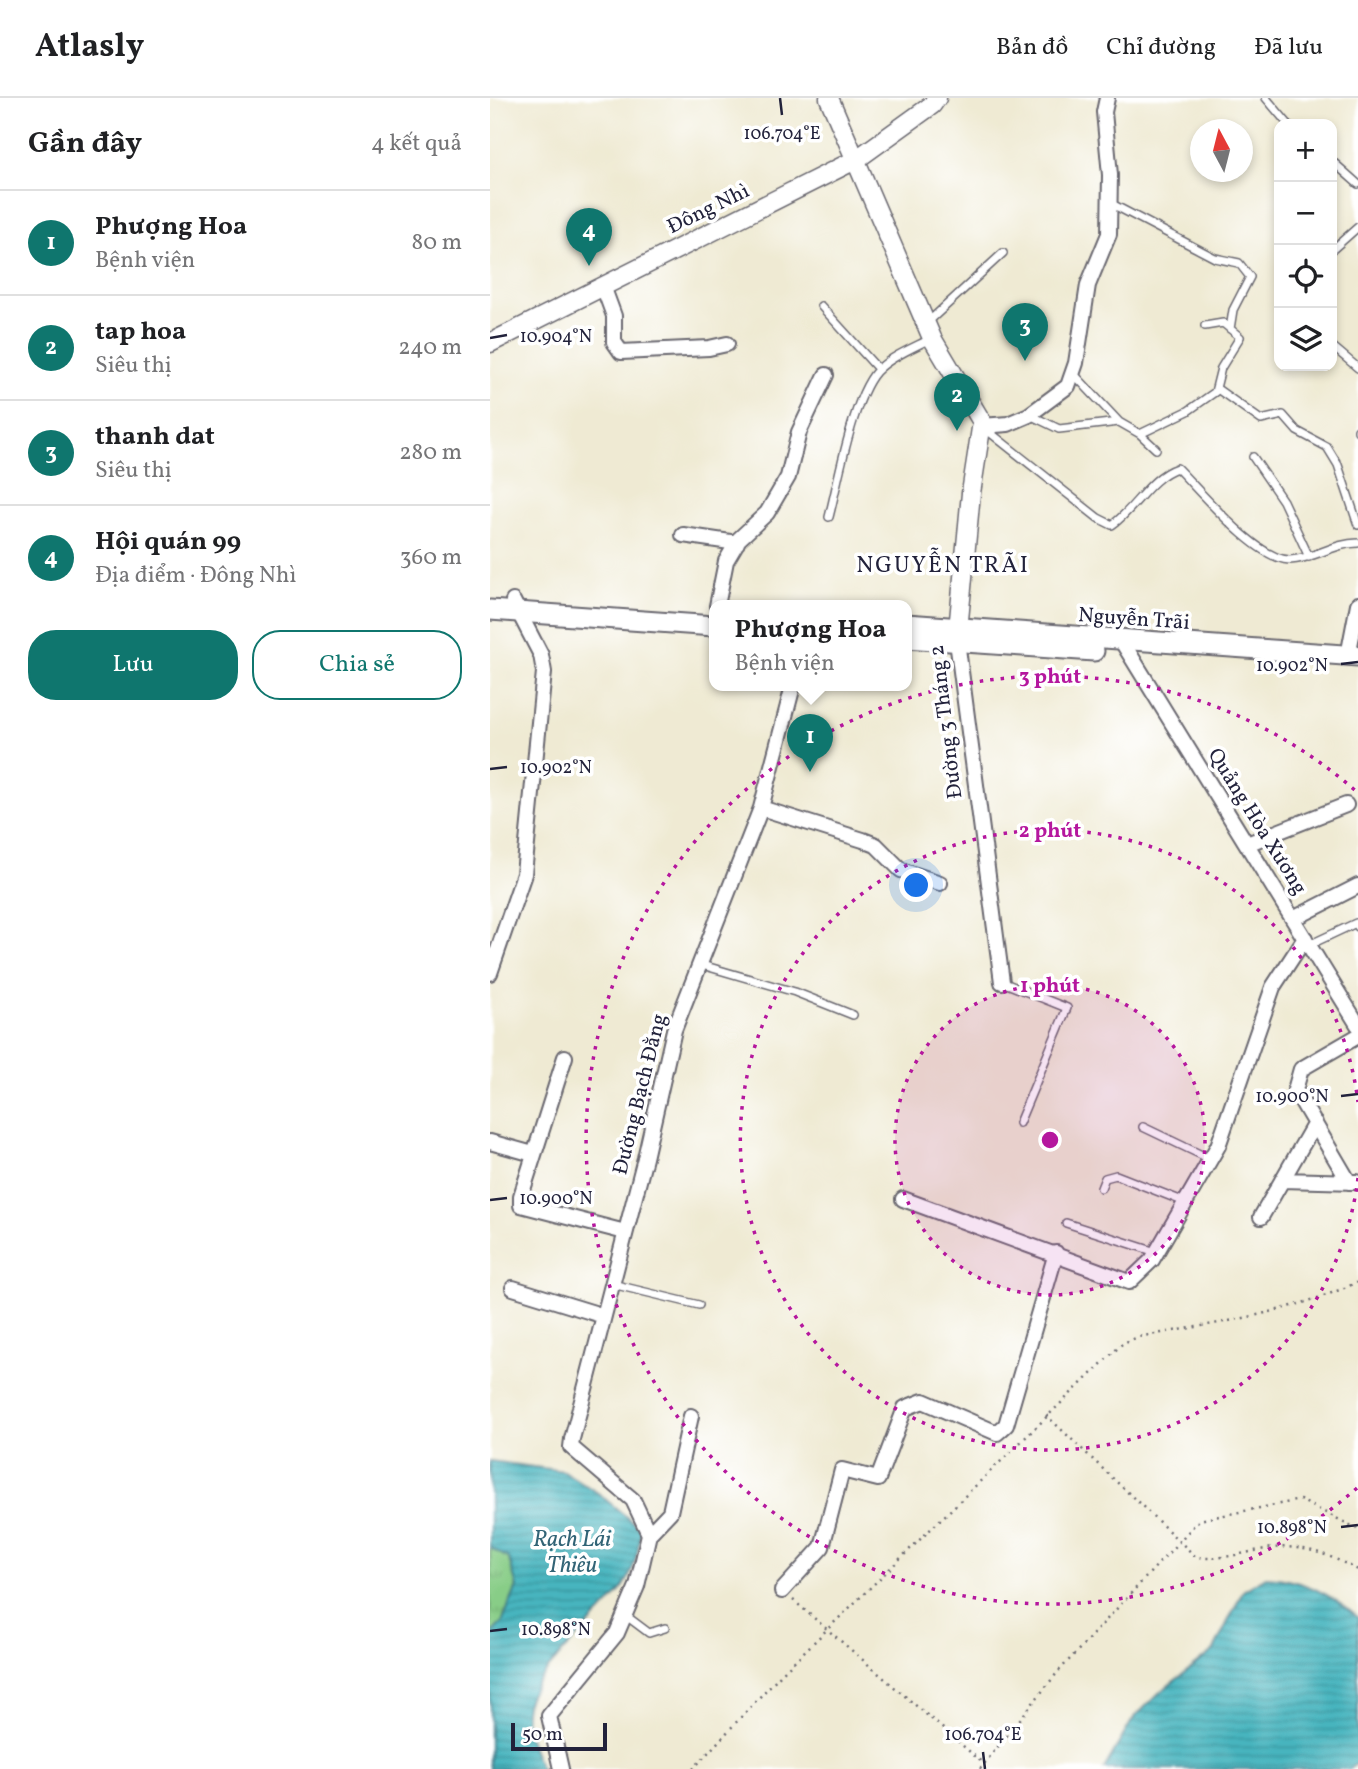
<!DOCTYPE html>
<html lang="vi">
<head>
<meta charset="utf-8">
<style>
	:root { --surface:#fff; --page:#f6f6f6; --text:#202124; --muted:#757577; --line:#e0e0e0; --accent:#0f766e }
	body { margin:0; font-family:Vollkorn,serif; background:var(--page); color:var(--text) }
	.controls { position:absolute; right:21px; top:21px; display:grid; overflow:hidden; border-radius:14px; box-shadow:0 4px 10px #0003 }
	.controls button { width:63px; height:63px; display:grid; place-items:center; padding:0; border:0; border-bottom:2px solid var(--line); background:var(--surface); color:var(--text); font:35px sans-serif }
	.compass { position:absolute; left:700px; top:21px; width:63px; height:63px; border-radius:50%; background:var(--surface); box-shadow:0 4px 10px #0003; rotate:353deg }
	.scale { position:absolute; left:21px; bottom:18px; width:96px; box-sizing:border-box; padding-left:7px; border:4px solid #22223b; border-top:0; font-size:19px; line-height:24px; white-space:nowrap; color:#22223b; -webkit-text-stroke:5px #fff; paint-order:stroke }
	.you { position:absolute; left:427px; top:788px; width:24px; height:24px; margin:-18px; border:5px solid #fff; border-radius:50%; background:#1a73e8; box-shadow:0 0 0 10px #1a73e833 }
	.badge { display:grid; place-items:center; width:46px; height:46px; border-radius:50%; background:var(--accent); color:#fff; font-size:23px; font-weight:700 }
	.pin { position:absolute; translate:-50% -58px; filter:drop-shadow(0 2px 4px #0008) }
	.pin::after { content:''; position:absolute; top:37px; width:24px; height:21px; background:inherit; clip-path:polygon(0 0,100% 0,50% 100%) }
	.popup { position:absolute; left:219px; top:502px; width:203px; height:91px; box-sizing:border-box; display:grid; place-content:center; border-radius:14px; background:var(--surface); filter:drop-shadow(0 2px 5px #0005); font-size:23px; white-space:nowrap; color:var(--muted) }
	.popup b { font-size:26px; color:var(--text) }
	.popup::after { content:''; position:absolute; left:50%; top:100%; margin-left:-14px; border:14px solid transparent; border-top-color:var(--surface) }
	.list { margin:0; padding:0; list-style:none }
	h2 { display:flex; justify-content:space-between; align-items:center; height:91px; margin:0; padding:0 28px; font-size:30px }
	h2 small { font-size:23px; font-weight:400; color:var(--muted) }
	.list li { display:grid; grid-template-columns:46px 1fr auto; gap:21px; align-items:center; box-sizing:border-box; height:105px; padding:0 28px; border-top:2px solid var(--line) }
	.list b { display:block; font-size:26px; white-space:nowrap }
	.list p { margin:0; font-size:23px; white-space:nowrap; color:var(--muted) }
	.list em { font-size:23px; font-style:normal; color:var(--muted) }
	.actions { display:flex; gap:14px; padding:21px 28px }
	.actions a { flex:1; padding:16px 0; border:2px solid var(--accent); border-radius:28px; text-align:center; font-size:24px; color:var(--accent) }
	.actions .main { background:var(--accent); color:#fff }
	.icon { flex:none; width:38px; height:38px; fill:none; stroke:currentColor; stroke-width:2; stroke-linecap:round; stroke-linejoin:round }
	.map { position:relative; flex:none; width:868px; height:1671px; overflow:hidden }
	header { display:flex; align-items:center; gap:42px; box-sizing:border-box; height:98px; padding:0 35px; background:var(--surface); border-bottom:2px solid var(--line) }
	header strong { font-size:33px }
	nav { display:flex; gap:38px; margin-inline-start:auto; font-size:24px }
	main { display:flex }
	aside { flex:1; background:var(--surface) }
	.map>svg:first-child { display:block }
</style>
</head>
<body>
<header>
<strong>Atlasly</strong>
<nav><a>Bản đồ</a><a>Chỉ đường</a><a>Đã lưu</a></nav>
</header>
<main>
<aside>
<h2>Gần đây<small>4 kết quả</small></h2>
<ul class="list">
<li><span class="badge">1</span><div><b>Phượng Hoa</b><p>Bệnh viện</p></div><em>80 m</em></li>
<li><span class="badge">2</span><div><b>tap hoa</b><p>Siêu thị</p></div><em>240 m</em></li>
<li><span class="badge">3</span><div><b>thanh dat</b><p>Siêu thị</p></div><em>280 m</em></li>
<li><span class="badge">4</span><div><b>Hội quán 99</b><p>Địa điểm · Đông Nhì</p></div><em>360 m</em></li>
</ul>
<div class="actions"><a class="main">Lưu</a><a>Chia sẻ</a></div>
</aside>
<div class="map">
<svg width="868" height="1671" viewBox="0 0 868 1671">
	<defs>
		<pattern id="grass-tufts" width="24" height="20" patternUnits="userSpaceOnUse" patternTransform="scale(1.75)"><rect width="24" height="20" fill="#88cd87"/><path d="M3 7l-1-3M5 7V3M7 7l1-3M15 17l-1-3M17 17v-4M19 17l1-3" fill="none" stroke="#75b075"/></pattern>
		<pattern id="water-rules" width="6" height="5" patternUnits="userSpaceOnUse" patternTransform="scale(1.75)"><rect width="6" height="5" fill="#46b5bf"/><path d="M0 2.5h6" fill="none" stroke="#3a939c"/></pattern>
	</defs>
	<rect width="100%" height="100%" fill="#fff"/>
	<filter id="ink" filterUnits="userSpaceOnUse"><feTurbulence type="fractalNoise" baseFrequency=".0143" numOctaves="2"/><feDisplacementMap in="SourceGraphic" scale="14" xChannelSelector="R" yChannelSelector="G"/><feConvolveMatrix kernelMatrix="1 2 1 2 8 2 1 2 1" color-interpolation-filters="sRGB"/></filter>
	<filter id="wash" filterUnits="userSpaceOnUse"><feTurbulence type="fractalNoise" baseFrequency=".00686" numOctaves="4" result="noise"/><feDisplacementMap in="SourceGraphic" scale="28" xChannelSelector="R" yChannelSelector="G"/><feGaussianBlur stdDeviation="1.57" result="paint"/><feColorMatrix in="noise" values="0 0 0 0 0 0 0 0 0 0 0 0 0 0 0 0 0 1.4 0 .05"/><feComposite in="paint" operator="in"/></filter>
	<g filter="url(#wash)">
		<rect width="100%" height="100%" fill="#efead3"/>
		<path fill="url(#grass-tufts)" stroke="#557861" stroke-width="2" d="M0 1449 19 1461 27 1489 12 1525 0 1537Z"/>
		<path fill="url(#water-rules)" stroke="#346c7d" stroke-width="2" d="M0 1363 73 1373 108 1395 151 1431C149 1451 145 1471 134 1488 114 1518 36 1579 35 1614 35 1634 43 1653 51 1671H0V1537L12 1525 27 1489 19 1461 0 1449Z
			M776 1479C810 1480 843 1497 868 1520V1665L859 1671H614L643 1621 669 1595 724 1552 753 1493Z"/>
	</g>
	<g filter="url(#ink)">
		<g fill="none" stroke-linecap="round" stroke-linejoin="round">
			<g stroke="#6a6870" stroke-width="10">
				<path id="service" d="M776 0 798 26
					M842 63 868 86
					M620 105 725 160 749 165 760 179 743 212 740 231
					M842 152 868 129
					M331 208 388 271
					M437 225 513 155
					M842 248 868 270
					M583 275 629 324
					M726 290 771 322 793 317 807 333 837 349 848 367 868 427
					M540 317 569 331 629 324 650 336 698 313 725 294 731 270 750 239 733 225 715 228
					M493 329 608 420 622 427C645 411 660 379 687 370 710 393 768 463 800 462 824 461 844 445 868 445
					M868 332V333
					M650 336 666 351
					M763 359 793 403 819 459
					M339 419C348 385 364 291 390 270 404 257 425 249 442 240
					M819 847 866 825 868 829
					M212 867 305 894 363 917
					M512 884 577 910 529 1025
					M653 1029 720 1061
					M611 1090 615 1080 626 1077 695 1104
					M576 1125 666 1154
					M122 1186 209 1207
					M135 1517 159 1535 175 1530"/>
			</g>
			<g stroke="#6a6870" stroke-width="18">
				<path id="minor" d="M113 188 124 218V244L131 254 219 250 237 246
					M492 328 518 326 539 317 578 288 586 265 598 187 619 136 620 77 614 14 617 0
					M193 437 247 445
					M227 508 236 463 249 441 277 415 298 379 309 334 336 277
					M631 542 868 927
					M467 543 512 884
					M858 558 868 506
					M271 710 373 742 386 747 411 772 450 785
					M757 746 856 707
					M803 821 868 788
					M0 875 34 776 54 574 51 557 23 503
					M75 959 31 1098V1107L135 1134
					M0 1044 43 1056
					M792 1082 867 1084
					M859 1084 805 992 811 971 868 938
					M413 1101 639 1184 662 1162 728 1048 783 889 815 840
					M771 1119 825 1025
					M23 1190 114 1218
					M159 1436 180 1414 201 1318
					M292 1493 332 1449 352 1372 388 1381 415 1310 433 1303 507 1335 516 1327 566 1155
					M71 1671 59 1618 127 1535 147 1488 159 1436 143 1402 81 1349 82 1341 155 1060 184 932 271 710 303 588"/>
			</g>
			<g stroke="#6a6870" stroke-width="21">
				<path id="tertiary" d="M339 0 442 240 492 324 481 395 467 543
					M0 245 367 61 442 7 447 0"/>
			</g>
			<g stroke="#6a6870" stroke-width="23">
				<path id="secondary" d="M0 512 224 528
					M416 526 868 558
					M416 540 604 553"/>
			</g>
			<path stroke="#6a6870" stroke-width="2.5" stroke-dasharray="2 5" stroke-linecap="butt" d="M556 1317 706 1459C734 1463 756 1453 783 1450 814 1446 841 1458 868 1472
				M303 1502 494 1666
				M203 1671 290 1577 633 1245 648 1239C723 1226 798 1216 868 1184
				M490 1671 567 1575 709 1422 810 1402 868 1431"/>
			<use href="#service" stroke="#fff" stroke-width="7"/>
			<use href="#minor" stroke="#fff" stroke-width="14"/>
			<use href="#tertiary" stroke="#fff" stroke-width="18"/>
			<use href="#secondary" stroke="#fff" stroke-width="19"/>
		</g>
	</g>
	<path fill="none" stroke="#22223b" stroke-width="2.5" d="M290 0 292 17M0 240 17 237M851 566 868 564M0 671 17 669M851 998 868 996M0 1102 17 1100M851 1429 868 1427M0 1533 17 1531M493 1654 495 1671"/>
	<circle cx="560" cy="1042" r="155" fill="#b5179e" fill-opacity=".12"/>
	<g fill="none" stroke="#b5179e" stroke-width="3.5" stroke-dasharray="3.5 7">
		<circle cx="560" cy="1042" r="155"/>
		<path d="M868 1080A310 310 0 1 1 868 1004"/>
		<path d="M867 1390A464 464 0 1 1 867 694"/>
	</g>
	<g text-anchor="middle" stroke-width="7" stroke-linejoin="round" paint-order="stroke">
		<g font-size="21" fill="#22223b" stroke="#fff">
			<text transform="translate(218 110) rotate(-26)" y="7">Đông Nhì</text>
			<text transform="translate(644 520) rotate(4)" y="7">Nguyễn Trãi</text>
			<text transform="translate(455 624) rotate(-97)" y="7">Đường 3 Tháng 2</text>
			<text transform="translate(768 723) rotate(58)" y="7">Quảng Hòa Xương</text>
			<text transform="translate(149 996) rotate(-76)" y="7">Đường Bạch Đằng</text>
		</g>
		<g font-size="23" letter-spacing="2" fill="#22223b" stroke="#fff">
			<text x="453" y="474">NGUYỄN TRÃI</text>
		</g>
		<g font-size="23" font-style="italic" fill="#326476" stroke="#fff">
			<text x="82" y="1448">Rạch Lái<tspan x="82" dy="26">Thiêu</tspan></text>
		</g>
	</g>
	<g font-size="18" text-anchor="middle" fill="#22223b" stroke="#fff" stroke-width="7" stroke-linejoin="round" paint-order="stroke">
		<text x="292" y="41">106.704°E</text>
		<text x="66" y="244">10.904°N</text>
		<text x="802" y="573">10.902°N</text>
		<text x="66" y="675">10.902°N</text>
		<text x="802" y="1004">10.900°N</text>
		<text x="66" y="1106">10.900°N</text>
		<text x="802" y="1435">10.898°N</text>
		<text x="66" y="1537">10.898°N</text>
		<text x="493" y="1642">106.704°E</text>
	</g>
	<circle cx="560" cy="1042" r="10" fill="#b5179e" stroke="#fff" stroke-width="3.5"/>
	<g font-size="21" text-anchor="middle" font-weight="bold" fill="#b5179e" stroke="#fff" stroke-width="7" stroke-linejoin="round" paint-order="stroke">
		<text x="560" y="585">3 phút</text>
		<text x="560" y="739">2 phút</text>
		<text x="560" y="894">1 phút</text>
	</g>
</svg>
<div class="controls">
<button>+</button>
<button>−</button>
<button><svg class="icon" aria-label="locate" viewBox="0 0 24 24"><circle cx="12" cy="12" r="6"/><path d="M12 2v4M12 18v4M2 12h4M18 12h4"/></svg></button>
<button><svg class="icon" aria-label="layers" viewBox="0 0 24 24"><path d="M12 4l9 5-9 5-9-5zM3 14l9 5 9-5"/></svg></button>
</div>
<svg class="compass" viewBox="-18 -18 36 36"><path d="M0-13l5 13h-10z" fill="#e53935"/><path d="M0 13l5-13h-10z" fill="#757577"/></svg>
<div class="scale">50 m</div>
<div class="you"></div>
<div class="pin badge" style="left:320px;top:674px">1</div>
<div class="popup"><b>Phượng Hoa</b>Bệnh viện</div>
<div class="pin badge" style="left:467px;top:333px">2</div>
<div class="pin badge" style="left:535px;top:263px">3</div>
<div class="pin badge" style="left:99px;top:168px">4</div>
</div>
</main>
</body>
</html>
